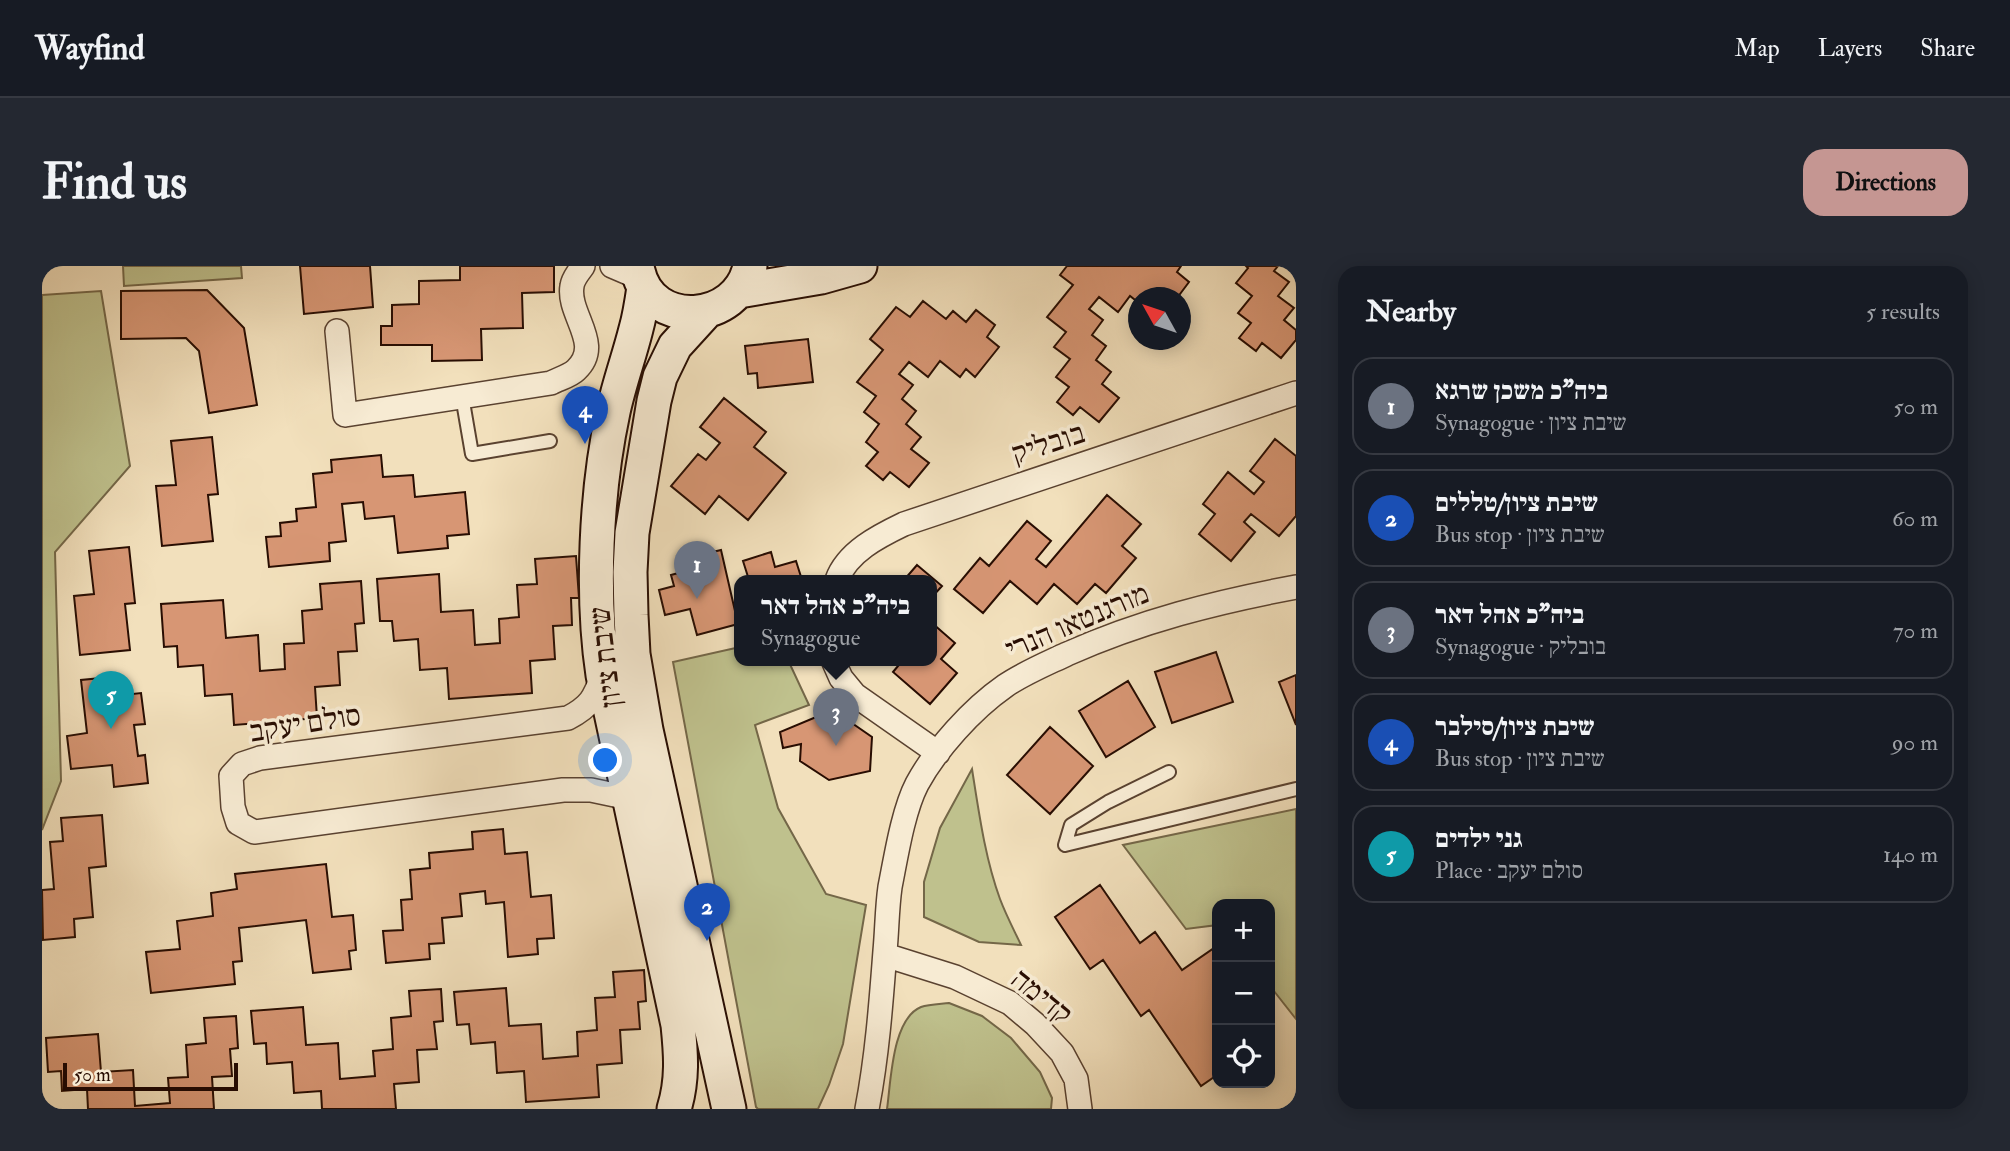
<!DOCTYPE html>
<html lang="en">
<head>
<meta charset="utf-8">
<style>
	:root { --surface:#171b24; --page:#242831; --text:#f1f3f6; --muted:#9ea1a6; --line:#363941; --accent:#c59692 }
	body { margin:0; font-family:"IM FELL Double Pica","Frank Ruhl Libre",serif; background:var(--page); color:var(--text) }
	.controls { position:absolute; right:21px; bottom:21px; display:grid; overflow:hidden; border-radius:14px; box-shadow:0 4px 18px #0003 }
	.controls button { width:63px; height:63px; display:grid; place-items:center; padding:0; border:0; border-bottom:2px solid var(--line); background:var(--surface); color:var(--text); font:35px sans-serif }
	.compass { position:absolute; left:1086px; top:21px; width:63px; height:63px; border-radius:50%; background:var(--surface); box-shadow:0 4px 18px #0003; rotate:310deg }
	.scale { position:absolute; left:21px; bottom:18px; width:175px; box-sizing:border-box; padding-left:7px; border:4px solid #280d02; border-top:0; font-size:19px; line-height:24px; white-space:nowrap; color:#280d02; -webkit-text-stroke:5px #f7ebd3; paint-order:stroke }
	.you { position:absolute; left:564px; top:495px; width:24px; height:24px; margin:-18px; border:5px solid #fff; border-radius:50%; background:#1a73e8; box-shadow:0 0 0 10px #1a73e833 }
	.badge { display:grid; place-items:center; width:46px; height:46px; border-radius:50%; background:var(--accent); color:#fff; font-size:23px; font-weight:700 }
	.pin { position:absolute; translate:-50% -58px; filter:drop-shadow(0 2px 4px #0008) }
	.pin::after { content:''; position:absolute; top:37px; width:24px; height:21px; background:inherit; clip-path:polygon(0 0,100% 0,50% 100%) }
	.popup { position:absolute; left:692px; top:309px; width:203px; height:91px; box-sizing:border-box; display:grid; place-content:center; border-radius:14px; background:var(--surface); filter:drop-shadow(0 2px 5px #0005); font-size:23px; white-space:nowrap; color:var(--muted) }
	.popup b { font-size:26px; color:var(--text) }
	.popup::after { content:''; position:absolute; left:50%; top:100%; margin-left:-14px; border:14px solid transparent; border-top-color:var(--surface) }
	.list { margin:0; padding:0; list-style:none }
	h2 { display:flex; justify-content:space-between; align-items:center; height:91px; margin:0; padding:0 28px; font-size:30px }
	h2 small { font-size:23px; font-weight:400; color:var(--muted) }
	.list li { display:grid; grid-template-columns:46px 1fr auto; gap:21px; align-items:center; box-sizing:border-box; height:98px; margin:0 14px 14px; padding:0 14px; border:2px solid var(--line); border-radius:21px }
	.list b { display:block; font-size:26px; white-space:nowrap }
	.list p { margin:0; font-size:23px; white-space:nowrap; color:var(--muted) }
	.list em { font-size:23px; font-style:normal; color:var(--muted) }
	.icon { flex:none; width:38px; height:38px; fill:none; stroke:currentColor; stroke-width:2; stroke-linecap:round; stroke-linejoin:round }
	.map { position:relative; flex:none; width:1254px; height:843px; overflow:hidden; border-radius:21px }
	header { display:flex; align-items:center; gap:42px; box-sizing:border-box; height:98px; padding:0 35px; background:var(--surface); border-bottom:2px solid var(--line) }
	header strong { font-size:33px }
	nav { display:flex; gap:38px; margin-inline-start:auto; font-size:24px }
	.intro { display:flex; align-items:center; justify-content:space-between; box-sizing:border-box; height:168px; padding:0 42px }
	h1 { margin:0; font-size:49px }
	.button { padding:18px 32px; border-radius:21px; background:var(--accent); color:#111; font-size:24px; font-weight:700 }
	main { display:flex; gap:42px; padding:0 42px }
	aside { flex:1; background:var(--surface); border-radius:21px; box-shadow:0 4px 18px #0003 }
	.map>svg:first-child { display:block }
</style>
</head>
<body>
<header>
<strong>Wayfind</strong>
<nav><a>Map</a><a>Layers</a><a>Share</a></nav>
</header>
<div class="intro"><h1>Find us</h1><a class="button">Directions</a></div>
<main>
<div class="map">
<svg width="1254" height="843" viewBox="0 0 1254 843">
	<rect width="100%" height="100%" fill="#f2e0bc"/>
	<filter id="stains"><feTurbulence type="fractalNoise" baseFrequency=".00286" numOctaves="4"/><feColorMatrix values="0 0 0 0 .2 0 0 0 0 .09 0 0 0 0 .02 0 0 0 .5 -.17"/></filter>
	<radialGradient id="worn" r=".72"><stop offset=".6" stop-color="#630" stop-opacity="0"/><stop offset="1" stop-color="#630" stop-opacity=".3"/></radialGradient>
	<path fill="#bfc18d" stroke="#746748" stroke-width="2" d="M81 0H199L200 12 82 20Z
		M59 25 88 200 13 286 19 515 0 564V29Z
		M698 381V394H746L767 439 713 459 736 542 784 628 824 639 801 778 787 819 776 843H716L714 841 631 396Z
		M930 503C937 547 943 592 958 633 964 649 972 664 979 679L937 676 882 651V616L898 562Z
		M1254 543V753L1228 720V638H1175V659L1144 663 1081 579Z
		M907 737 940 750 969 772 998 806 1010 832 1009 843H845C849 815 850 753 879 741 887 738 899 738 907 737Z"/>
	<path fill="#d79674" stroke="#280d02" stroke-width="2" d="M258 0H328L331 41 262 48Z
		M418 0H512V26L480 27 481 62 439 63 440 94 390 95V79H339V60H350V39L377 38V15L418 14Z
		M1025 0H1139L1135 6 1147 16 1135 32H1097V37L1088 30 1076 46 1057 31 1047 43 1061 54 1050 69 1064 80 1054 94 1069 106 1060 118 1077 132 1057 156 1038 141 1031 149 1015 136 1027 121 1014 111 1028 93 1012 81 1024 66 1005 51 1031 19 1018 9Z
		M1204 0H1236L1232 5 1247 16 1236 30 1252 42 1242 54 1254 64V74L1239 92 1220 77 1214 85 1197 72 1209 57 1196 47 1210 30 1194 17 1206 2Z
		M165 24 202 62 215 139 167 147 157 85 144 72 79 73V25Z
		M881 35 904 53 911 45 924 56 934 44 953 59 945 71 957 81 933 111 924 103 918 111 898 95 886 111 867 96 857 108 871 119 860 133 874 145 864 158 879 171 869 183 887 197 867 221 848 206 841 214 824 200 836 186 824 176 837 158 822 146 834 130 815 116 841 84 828 73 854 41 868 51Z
		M766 73 771 116 716 122 715 107 706 108 703 80Z
		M682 132 724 166 712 181 744 207 706 254 677 230 663 248 629 220 656 188 664 194 678 177 658 161Z
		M170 171 176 228 166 229 171 275 120 280 114 220 134 219 129 175Z
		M1233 173 1254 190V250L1237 270 1209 248 1202 256 1213 266 1189 295 1157 268 1173 248 1161 238 1186 206 1212 228 1222 216 1208 205Z
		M339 189 341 211 371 209 373 231 423 226 427 268 405 270 406 282 356 287 352 250 323 253 321 236 300 238 304 275 287 277 288 295 227 301 224 271 239 270 238 257 255 255 254 243 274 241 271 208 290 206 289 194Z
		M1065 229 1099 258 1080 280 1094 292 1064 327 1053 318 1035 338 1012 318 995 338 968 315 941 347 912 323 938 292 947 300 985 255 1009 275 994 293 1004 301Z
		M87 281 93 337 83 338 88 384 38 389 32 330 52 328 47 285Z
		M679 284 696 358 655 369 648 343 623 349 617 324 632 320 629 309 640 306 637 294Z
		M729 286 733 301 754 295 760 314H707L701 295Z
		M534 290 537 332H529L530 359 511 360 513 393 488 395 490 427 407 433 405 402 378 404 376 373 352 375 350 355H338L335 313 397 308 399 346 431 344 433 379 458 377 457 353 477 351 475 319 495 318 493 293Z
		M875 299 900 320 890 331V314H862Z
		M319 315 322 357 313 358 315 385 296 386 298 419 273 421 275 452 192 459 190 428 163 430 161 399 136 401 135 380 122 381 119 338 181 334 184 372 216 369 218 405 243 403 242 378 262 377 260 345 280 343 278 318Z
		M890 357 913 377 899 393 915 407 888 438 851 406 861 394H890Z
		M1174 386 1191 436 1130 457 1113 406Z
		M1254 409V459L1237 416Z
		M80 410 82 429 99 427 103 458 92 459 96 490 103 489 106 517 72 521 70 499 29 503 25 470 45 467 39 414Z
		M1086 415 1113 461 1064 491 1037 445Z
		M791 444 830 471 828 505 787 514 758 495 759 478 741 482 738 466Z
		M1008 461 1051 500 1008 548 965 509Z
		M60 549 64 600 47 602 51 651 32 653 33 671 1 674 0 624 12 623 8 576 21 575 19 552Z
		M461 563 463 588 485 586 489 631 509 629 512 672 495 673 496 688 466 691 462 636 444 638 443 625 418 628 420 650 400 652 402 677 387 678 388 693 344 697 341 665 361 664 359 634 370 633 368 604 388 602 387 587 431 583 430 566Z
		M284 598 290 651 311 649 314 684 307 685 309 703 271 707 264 654 197 662 200 695 191 696 193 718 109 727 104 686 138 683 135 655 171 650 169 627 195 623 193 608Z
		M1058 619 1098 677 1113 666 1140 704 1175 680V740L1174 741 1175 743V809L1159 820 1107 744 1099 750 1061 694 1048 703 1013 651Z
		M602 704 604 735 596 736 598 763 578 764 580 797 555 799 557 831 484 836 482 805 455 807 453 776 429 778 427 758 415 759 412 726 464 722 467 760 499 758 501 793 536 790 535 766 555 764 553 732 573 731 571 706Z
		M399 723 401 755 392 756 395 783 375 784 377 816 352 818 354 843H280L279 825 252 827 250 796 225 798 224 777 212 778 209 745 261 741 264 779 296 777 298 813 333 810 331 785 351 783 349 752 369 750 367 725Z
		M194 750 196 782 188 783 190 810 170 811 172 843H46L45 823 20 825 19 805 6 806 4 772 56 768 59 806 91 804 93 840 128 837 126 812 146 811 144 779 164 777 162 752Z"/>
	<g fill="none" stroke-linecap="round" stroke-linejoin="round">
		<g stroke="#5a4230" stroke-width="16">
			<path id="lane" d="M420 130 430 188 508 175
				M1127 506 1066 536 1029 559 1023 579 1254 523"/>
		</g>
		<g stroke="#5a4230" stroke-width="26">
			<path id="street" d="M570 0 598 12
				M295 65 303 149 509 117C516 113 528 110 534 104 562 78 525 49 530 20 531 12 537 6 541 0
				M795 314C805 286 837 270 862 258L1254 127
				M791 394 799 412 813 429 896 487
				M561 409C552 432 549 440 526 452L218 492 200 498 189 510 191 541 196 557 212 566 521 524H549L587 532
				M843 689 913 711 968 737 993 758 1020 787 1034 813 1038 843
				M825 843C835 791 839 738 843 685 845 664 845 642 848 621 854 591 861 545 875 518 894 483 930 443 963 420 982 407 1004 398 1025 388 1099 355 1174 336 1254 321"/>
		</g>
		<g stroke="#280d02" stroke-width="37">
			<path id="secondary" d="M596 5C609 64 696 58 708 0
				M602 21C600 35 598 49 594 63 587 91 577 118 571 146 554 225 549 329 561 409L636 759C639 788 641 814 632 843
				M697 25 779 11 818 0
				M664 46 633 80 618 111 612 135 590 267 588 306 589 349 591 388 604 464 687 843"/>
		</g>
		<use href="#lane" stroke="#f7ebd3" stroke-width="12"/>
		<use href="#street" stroke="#f7ebd3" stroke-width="23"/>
		<use href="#secondary" stroke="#f7ebd3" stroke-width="33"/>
	</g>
	<g text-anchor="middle" stroke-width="7" stroke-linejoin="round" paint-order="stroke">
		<g font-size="30" fill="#280d02" stroke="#f7ebd3">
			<text transform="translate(1006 177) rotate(-18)" y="10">בובליק</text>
			<text transform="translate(1035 355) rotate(-23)" y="10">מורגנטאו הנרי</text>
			<text transform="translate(563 391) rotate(-97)" y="10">שיבת ציון</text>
			<text transform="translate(263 457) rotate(-9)" y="10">סולם יעקב</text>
			<text transform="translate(1000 730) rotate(39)" y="10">קדימה</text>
		</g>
	</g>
	<rect width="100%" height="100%" filter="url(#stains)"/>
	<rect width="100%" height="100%" fill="url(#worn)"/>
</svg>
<div class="controls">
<button>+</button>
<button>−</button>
<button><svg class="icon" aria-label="locate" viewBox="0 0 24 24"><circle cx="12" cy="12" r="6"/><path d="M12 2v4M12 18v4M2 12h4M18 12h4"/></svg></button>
</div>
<svg class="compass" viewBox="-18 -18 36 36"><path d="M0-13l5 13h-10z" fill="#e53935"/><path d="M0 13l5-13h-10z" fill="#9ea1a6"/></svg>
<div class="scale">50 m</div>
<div class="you"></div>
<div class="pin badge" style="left:655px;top:333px;background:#6b7280">1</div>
<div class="pin badge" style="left:665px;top:675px;background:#1a4fb4">2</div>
<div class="pin badge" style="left:794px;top:480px;background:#6b7280">3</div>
<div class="popup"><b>ביה&quot;כ אהל דאר</b>Synagogue</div>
<div class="pin badge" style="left:543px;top:178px;background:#1a4fb4">4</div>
<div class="pin badge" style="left:69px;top:463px;background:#0f9aa8">5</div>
</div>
<aside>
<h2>Nearby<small>5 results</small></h2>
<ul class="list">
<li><span class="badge" style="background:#6b7280">1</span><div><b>ביה&quot;כ משכן שרגא</b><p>Synagogue · שיבת ציון</p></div><em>50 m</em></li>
<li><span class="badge" style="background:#1a4fb4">2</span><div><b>שיבת ציון/טללים</b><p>Bus stop · שיבת ציון</p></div><em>60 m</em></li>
<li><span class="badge" style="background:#6b7280">3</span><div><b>ביה&quot;כ אהל דאר</b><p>Synagogue · בובליק</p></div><em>70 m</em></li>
<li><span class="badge" style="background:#1a4fb4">4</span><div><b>שיבת ציון/סילבר</b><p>Bus stop · שיבת ציון</p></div><em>90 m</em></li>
<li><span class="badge" style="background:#0f9aa8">5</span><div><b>גני ילדים</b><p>Place · סולם יעקב</p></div><em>140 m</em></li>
</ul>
</aside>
</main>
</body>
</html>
